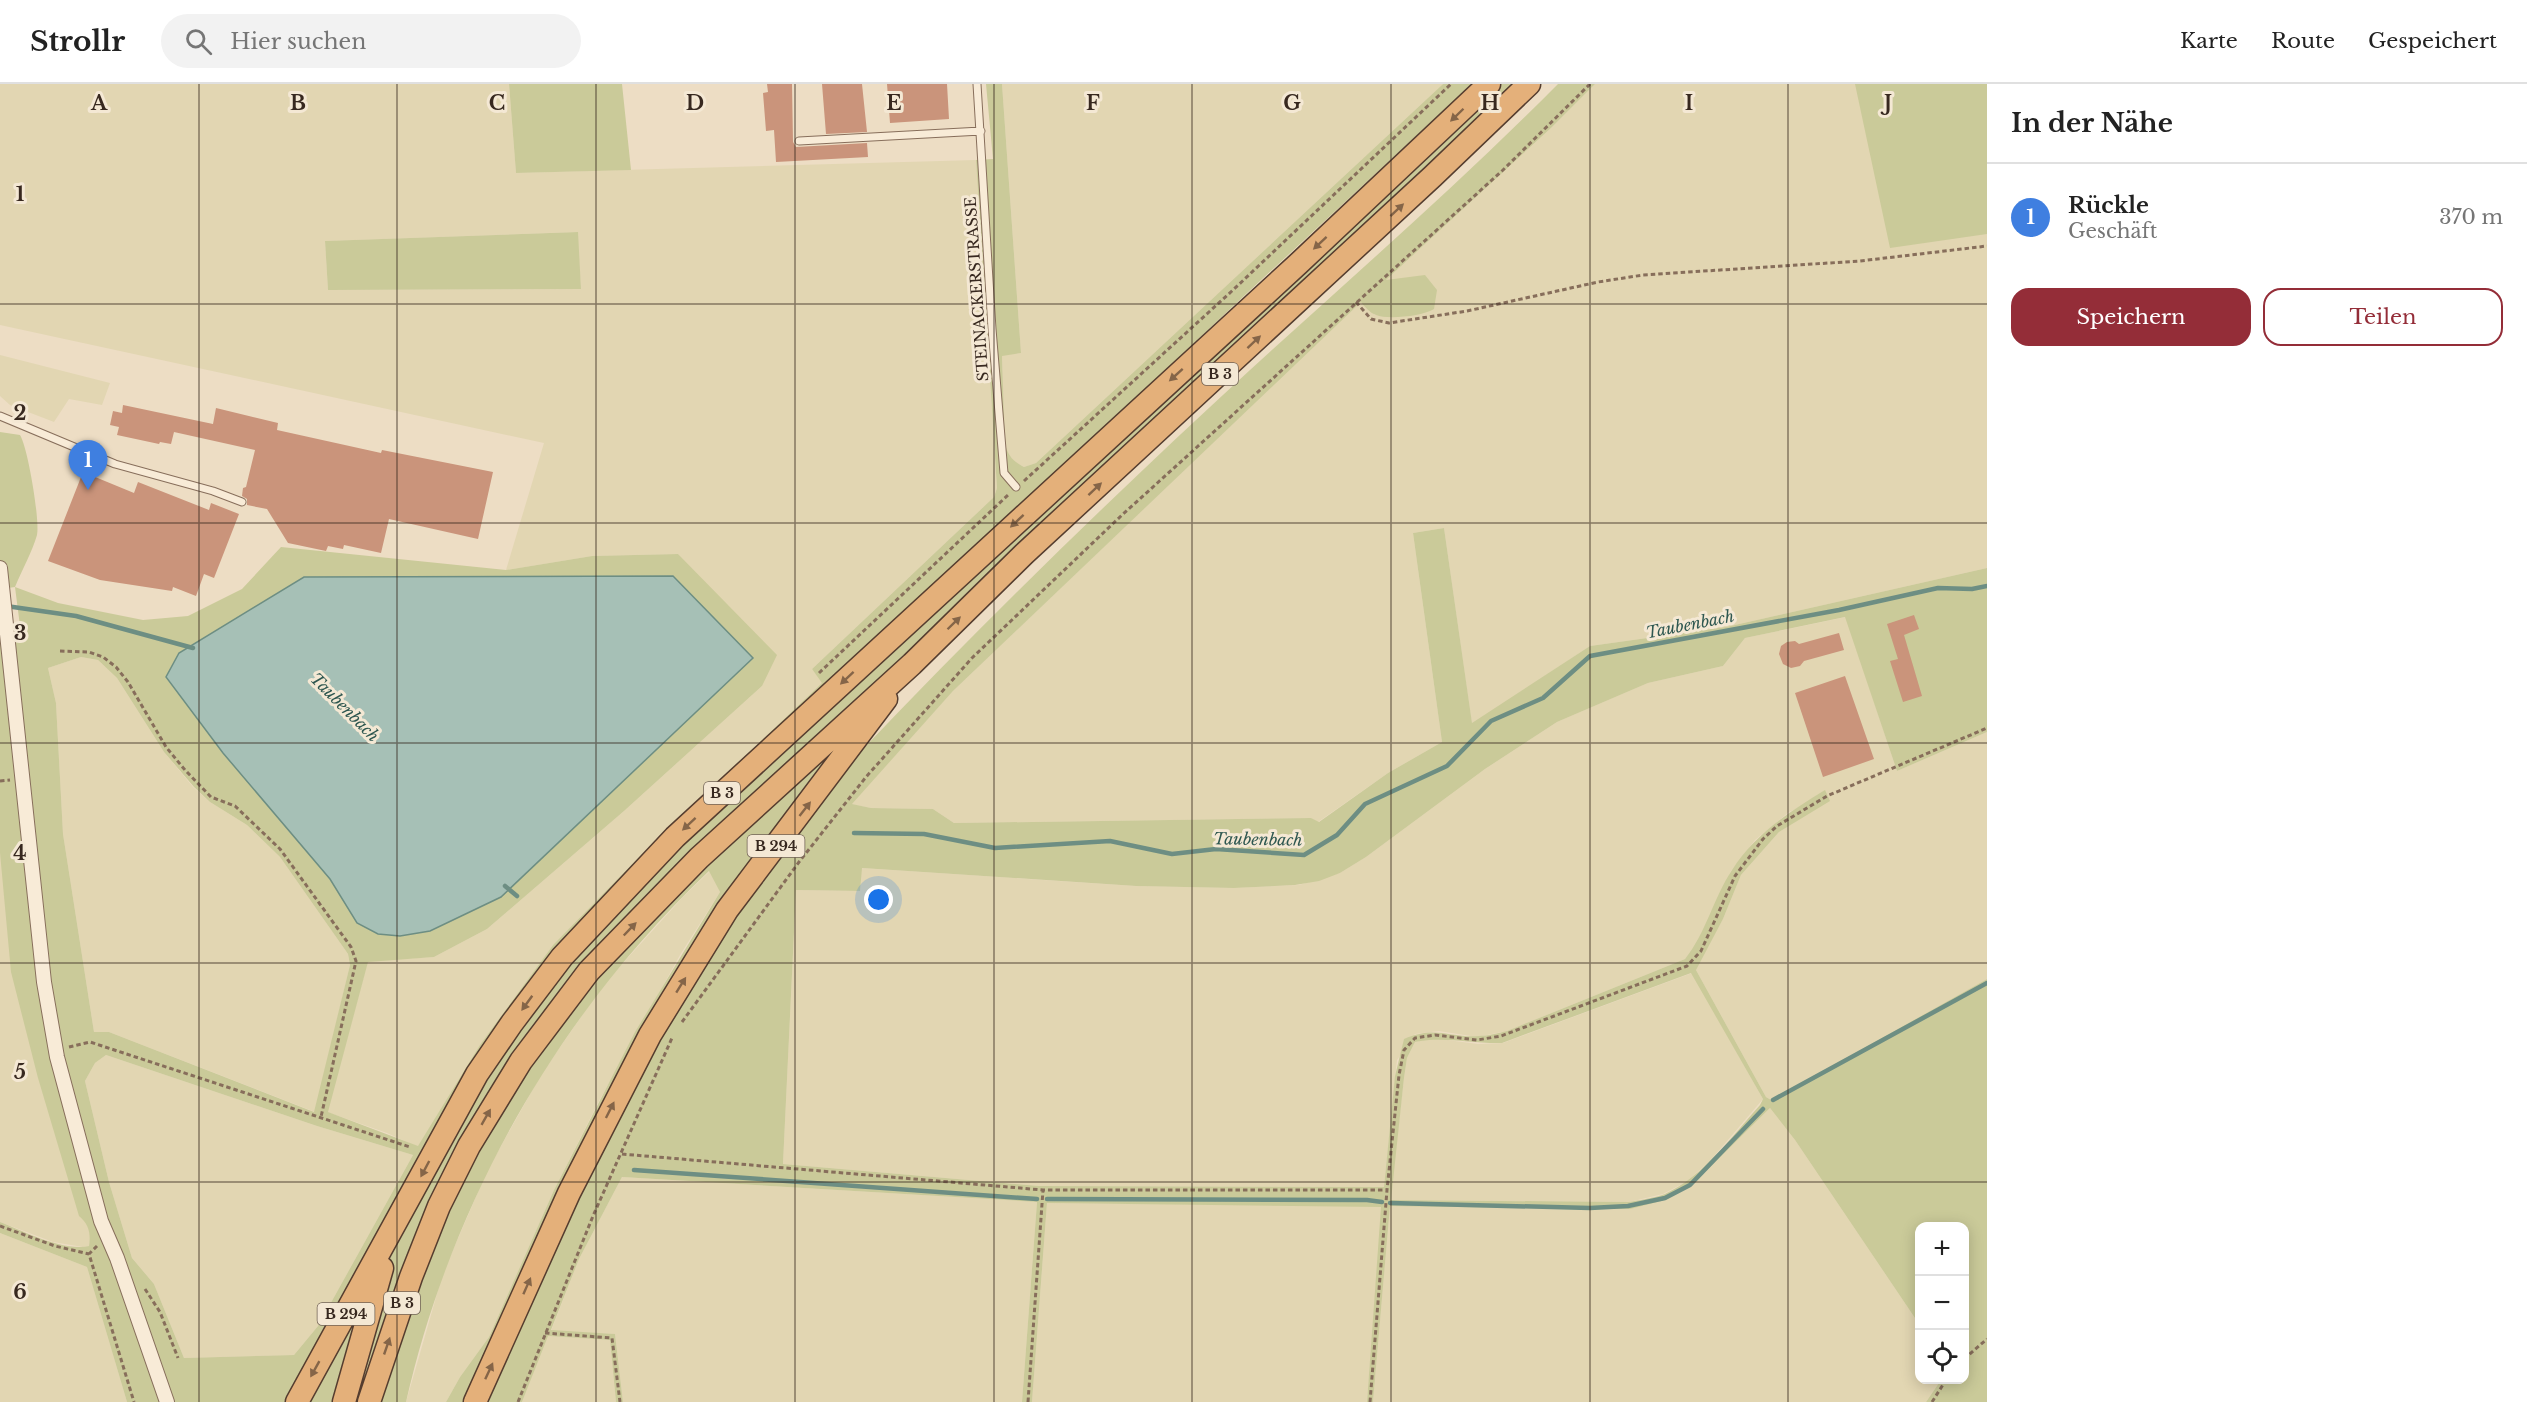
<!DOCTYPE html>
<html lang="de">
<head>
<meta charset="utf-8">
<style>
	:root { --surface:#fff; --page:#f2f2f2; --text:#222; --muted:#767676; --line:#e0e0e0; --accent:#942d38 }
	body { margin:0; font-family:"Libre Baskerville",serif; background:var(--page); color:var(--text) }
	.controls { position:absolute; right:18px; bottom:18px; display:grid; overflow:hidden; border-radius:12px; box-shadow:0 3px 15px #0003 }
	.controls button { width:54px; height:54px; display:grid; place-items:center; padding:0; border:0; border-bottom:2px solid var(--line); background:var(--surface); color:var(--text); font:30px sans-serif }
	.you { position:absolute; left:879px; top:816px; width:21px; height:21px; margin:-15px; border:4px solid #fff; border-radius:50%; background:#1a73e8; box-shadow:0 0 0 9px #1a73e833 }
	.badge { display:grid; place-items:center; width:39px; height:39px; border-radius:50%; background:var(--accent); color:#fff; font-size:20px; font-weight:700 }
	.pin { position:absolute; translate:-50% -50px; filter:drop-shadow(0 2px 3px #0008) }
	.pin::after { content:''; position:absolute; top:32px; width:21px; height:18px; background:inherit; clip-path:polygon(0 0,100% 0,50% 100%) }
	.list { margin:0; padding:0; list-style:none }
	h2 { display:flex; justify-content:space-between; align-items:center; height:78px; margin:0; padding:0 24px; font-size:26px }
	h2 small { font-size:20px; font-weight:400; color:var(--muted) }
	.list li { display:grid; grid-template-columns:39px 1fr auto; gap:18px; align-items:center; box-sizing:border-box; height:108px; padding:0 24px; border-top:2px solid var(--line) }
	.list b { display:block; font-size:22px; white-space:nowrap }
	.list p { margin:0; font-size:20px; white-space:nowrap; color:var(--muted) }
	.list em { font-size:20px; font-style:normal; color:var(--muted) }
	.actions { display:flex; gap:12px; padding:18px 24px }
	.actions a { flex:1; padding:14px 0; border:2px solid var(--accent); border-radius:18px; text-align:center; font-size:21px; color:var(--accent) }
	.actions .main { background:var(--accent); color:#fff }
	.icon { flex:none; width:33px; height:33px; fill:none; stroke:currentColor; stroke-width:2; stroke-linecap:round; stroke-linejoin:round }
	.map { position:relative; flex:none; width:1987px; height:1318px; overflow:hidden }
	header { display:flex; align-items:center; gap:36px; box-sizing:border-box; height:84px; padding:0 30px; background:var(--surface); border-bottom:2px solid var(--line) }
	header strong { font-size:28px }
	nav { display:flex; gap:33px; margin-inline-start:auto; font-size:21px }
	.search { width:420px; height:54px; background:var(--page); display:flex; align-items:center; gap:15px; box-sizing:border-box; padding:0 21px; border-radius:33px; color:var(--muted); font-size:22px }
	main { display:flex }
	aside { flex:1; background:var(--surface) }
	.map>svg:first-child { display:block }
</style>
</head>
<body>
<header>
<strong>Strollr</strong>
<div class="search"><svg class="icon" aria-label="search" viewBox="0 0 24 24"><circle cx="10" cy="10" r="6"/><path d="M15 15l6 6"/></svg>Hier suchen</div>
<nav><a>Karte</a><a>Route</a><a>Gespeichert</a></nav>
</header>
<main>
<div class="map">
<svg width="1987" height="1318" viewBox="0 0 1987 1318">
	<rect width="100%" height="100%" fill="#edddc4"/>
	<path fill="#e2d6b2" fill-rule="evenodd" d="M0 0H509L516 89 976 76 997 404 994 413 812 585 823 599 641 771 553 861 481 961 418 1063 387 1049 327 1028 368 877 434 873 487 845 624 727 762 602 678 470 592 472 506 486 544 359 0 241ZM577 148 581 205 328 206 325 157Z
		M1002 0H1443L1036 379 1024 383 1014 378 1008 371 1005 361 1002 271 1021 269Z
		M1595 0H1987V484L1726 543 1590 562 1472 640 1444 444 1413 449 1442 658 1388 689 1318 738 1310 734 954 739 933 725 871 724 851 720 953 607 1361 217 1375 231 1408 232 1385 197 1551 44Z
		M0 271 110 299 102 321 69 315 54 338 10 321 0 312Z
		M1846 533 1897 687 1987 648V895L1771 1016 1766 1013 1696 886 1697 881 1723 835 1741 791 1779 748 1829 716 1827 712 1789 728 1755 756 1731 787 1697 861 1685 875 1507 947 1477 953 1439 947 1415 950 1397 976 1384 1103 1039 1102 783 1080 796 806 860 807 861 784 1136 802 1234 804 1299 801 1340 789 1366 773 1485 685 1557 638 1648 599 1723 582 1745 554Z
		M81 573 98 576 117 594 164 668 193 703 210 718 247 741 280 773 348 870 350 881 315 1028 109 948H94L63 750 56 619 48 584Z
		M0 769 91 1154 89 1162 83 1163 53 1158 0 1138Z
		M710 787 720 808 680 871 599 1017 554 1106 489 1253 460 1293 446 1318H406L443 1189 488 1085 542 989 604 900 683 813Z
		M1692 889 1763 1015 1710 1077 1686 1098 1663 1110 1629 1118 1390 1116 1404 994 1407 974 1415 958 1432 954 1478 960 1503 959Z
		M106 971 317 1042 413 1071 318 1242 294 1271 184 1274 154 1200 132 1174 109 1098 85 997 95 979Z
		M1770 1024 1795 1056 1919 1240 1920 1296H1941L1926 1318H1373L1390 1121 1594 1125 1665 1116 1691 1102Z
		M622 1093 1037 1118 1022 1318H623L615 1250 551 1247 579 1175Z
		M1047 1119 1382 1122 1367 1318H1032Z
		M0 1149 87 1183 127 1318H0Z
		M547 1252 610 1256 616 1318H522Z"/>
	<path fill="#caca99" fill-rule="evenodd" d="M509 0H622L631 86 516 89Z
		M986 0H1002L1021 269 1002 272 1005 361C1009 373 1013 377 1024 383L1036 379 1443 0H1472L1246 210 1018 425 706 734 1500 0H1513L1419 92 1124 368 719 744 582 878 594 890 844 649 863 665C988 534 1117 408 1250 286 1353 192 1459 100 1558 0H1595L1551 44 1386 196 1425 191 1437 206 1434 225C1423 232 1388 236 1376 231 1370 229 1364 222 1361 218L953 607 852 720 871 724 933 725 954 739 1311 734 1319 738 1388 689 1442 658 1413 449 1444 444 1472 639 1590 562 1726 543 1987 484V648L1897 687 1845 533 1745 554 1723 582 1648 599 1557 638 1485 685 1366 773 1340 789 1319 797 1295 801 1234 804 1136 802 862 784 860 807 796 806 783 1080 1039 1102 1384 1103 1395 992 1404 955C1435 941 1450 954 1479 952 1488 952 1498 949 1507 947L1685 875C1706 849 1713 815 1732 786 1755 750 1789 728 1825 706L1830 717 1779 748 1741 791 1723 835 1696 886 1766 1013 1771 1016 1987 895V1318H1926L1941 1296H1964V1142H1920L1919 1240 1795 1056 1770 1024 1691 1102 1665 1116 1630 1125H1594L1390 1122 1373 1318H1367L1381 1123 1047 1119 1032 1318H1022L1037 1118 622 1093 579 1175 551 1246 615 1250 623 1318H616L610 1256 548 1252 522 1318H446L460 1293 489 1253 554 1106 635 948 720 808 709 787C559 929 452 1116 406 1318H127L87 1183 0 1149V1138C23 1147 64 1168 89 1162 91 1150 89 1140 79 1132L38 994 11 888 0 769V545L20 542 15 503 0 505V343V348L20 351C28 364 40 436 37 451 32 468 22 486 15 503L58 519 143 536 188 532 242 505 281 463 506 486 592 472 678 470 777 571 762 602 624 727 487 845 434 873 368 878 328 1028 418 1062 480 961 553 861 641 771 822 599 812 585 994 413 997 404 976 76 993 75ZM81 573 98 576 117 594 164 668 194 703 210 718 247 741 280 773 348 870 350 881 314 1028 109 948H94L63 750 56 619 48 584ZM1691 889 1763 1015 1760 1021C1732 1052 1704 1092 1665 1110 1654 1114 1640 1116 1629 1118L1391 1116 1404 994 1407 974 1415 958C1443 952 1473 960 1502 959ZM106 971 317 1042 413 1071 318 1242 294 1271 184 1274 154 1200 132 1174 109 1098 85 997 95 979Z
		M1855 0H1987V150L1890 164Z
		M578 148 581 205 328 206 325 157Z"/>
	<path fill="#a6c0b6" stroke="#6d8e83" stroke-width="1.5" d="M673 492 753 574 501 813 430 847 400 852 378 850 357 839 330 795 223 669 166 593 179 569 304 493Z"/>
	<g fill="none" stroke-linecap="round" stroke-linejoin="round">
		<path stroke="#6d8e83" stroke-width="4.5" d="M6 522 76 532 193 564
			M854 749 924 750 995 764 1110 757 1172 770 1216 765 1304 771 1337 751 1365 720 1447 682 1491 637 1543 614 1590 572 1839 526 1938 504 1972 505 1987 502
			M505 802 517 812
			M1773 1016 1987 899
			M634 1086 1037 1115
			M1047 1115 1367 1116 1382 1118
			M1390 1119 1590 1124 1628 1122 1665 1114 1690 1101 1763 1025"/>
	</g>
	<path fill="#ca947b" d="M767 0H792L793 58 796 63 867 59 868 73 776 78 774 46 766 47 763 9 768 8Z
		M822 0H862L867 48 826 50Z
		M887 0H947L949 35 890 39Z
		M123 321 213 340 216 324 278 339 277 346 381 369 382 366 493 388 478 455 389 435 381 469 344 461 343 465 328 462 326 467 288 459 267 425 247 421V415L242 412 243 404 246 403 255 366 174 348 171 360 160 358 159 360 117 351 119 343 110 341 113 327 122 329Z
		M83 388 134 409 138 398 209 426 211 419 239 430 214 494 204 490 196 512 173 503 172 507 100 496 48 477Z
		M1914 531 1919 545 1904 551 1922 612 1903 618 1890 577 1898 575 1887 540Z
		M1839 549 1844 566 1804 577 1800 582 1791 584 1783 580 1779 570 1781 562 1787 558 1795 557 1799 560Z
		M1845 592 1874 675 1823 693 1795 609Z"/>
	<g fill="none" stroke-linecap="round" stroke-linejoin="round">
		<g stroke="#876e5b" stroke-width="9">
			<path id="service" d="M977 0 992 245 1004 389 1016 403
				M799 57 981 47
				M0 332 115 380 213 407 242 418"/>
		</g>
		<g stroke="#876e5b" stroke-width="16">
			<path id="minor" d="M0 484 44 898 57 973 101 1137 117 1174 167 1318"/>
		</g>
		<g stroke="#553d2f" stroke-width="25">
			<path id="trunk" d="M297 1318 477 990 512 939 562 873 675 753 1298 180 1489 0
				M344 1318 382 1184
				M369 1318 411 1193 439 1122 469 1062 521 977 589 887 699 774 912 580 1024 470 1433 92 1529 0
				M475 1318 569 1109 650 951 727 826 886 615"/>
		</g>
		<path stroke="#876e5b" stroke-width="3" stroke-dasharray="4.5 3" stroke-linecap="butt" d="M1356 218 1371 235 1389 239 1467 227 1598 198 1643 191 1860 177 1987 162
			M1024 397 1233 206 1451 0
			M60 567 89 568 103 573 116 583 128 598 166 663 185 686 211 713 235 722 280 765 351 863 356 877 321 1033
			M819 589 1008 411
			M0 697 10 696
			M682 938 799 778 866 693 972 574 1122 431 1503 86 1590 0
			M69 963 90 958 410 1063
			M622 1070 1043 1106H1387
			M0 1142 55 1162 89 1170
			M97 1162 89 1170 134 1318
			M145 1205 160 1228 178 1274
			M545 1249 612 1254 620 1318
			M1964 1275 1987 1255
			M518 1318 593 1132 672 954
			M1028 1318 1043 1106
			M1370 1318 1387 1106 1399 991 1404 966 1415 954 1435 951 1477 956 1501 952 1687 882 1701 867 1735 792 1763 755 1777 742 1827 712 1987 644
			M1932 1318 1946 1296"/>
		<use href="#service" stroke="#f8ebd7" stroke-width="7"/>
		<use href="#minor" stroke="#f8ebd7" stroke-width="14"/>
		<use href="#trunk" stroke="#e4b07a" stroke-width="22"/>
	</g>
	<defs><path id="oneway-solid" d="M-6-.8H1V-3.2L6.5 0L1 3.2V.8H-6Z" transform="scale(1.5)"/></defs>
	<g fill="#856548">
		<use href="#oneway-solid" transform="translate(1457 31) rotate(136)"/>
		<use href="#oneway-solid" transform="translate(1397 126) rotate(-43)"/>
		<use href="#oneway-solid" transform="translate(1320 159) rotate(137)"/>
		<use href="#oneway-solid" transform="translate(1254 258) rotate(-43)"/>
		<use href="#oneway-solid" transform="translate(1176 291) rotate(138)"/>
		<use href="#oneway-solid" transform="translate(1095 405) rotate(-43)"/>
		<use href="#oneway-solid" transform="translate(1017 437) rotate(137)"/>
		<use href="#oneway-solid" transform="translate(954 539) rotate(-44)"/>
		<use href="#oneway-solid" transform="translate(847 594) rotate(137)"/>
		<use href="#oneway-solid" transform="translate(805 725) rotate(-52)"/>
		<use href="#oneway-solid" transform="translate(689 740) rotate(137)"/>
		<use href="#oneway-solid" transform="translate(630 845) rotate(-46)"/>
		<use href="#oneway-solid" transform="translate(681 901) rotate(-58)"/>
		<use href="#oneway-solid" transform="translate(527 919) rotate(126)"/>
		<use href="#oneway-solid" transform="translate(610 1026) rotate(-63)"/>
		<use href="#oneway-solid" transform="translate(486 1033) rotate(-60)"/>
		<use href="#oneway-solid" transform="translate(425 1085) rotate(118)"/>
		<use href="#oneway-solid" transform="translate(527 1202) rotate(-66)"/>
		<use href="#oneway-solid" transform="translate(387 1262) rotate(-71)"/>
		<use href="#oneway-solid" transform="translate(315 1285) rotate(119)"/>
		<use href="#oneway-solid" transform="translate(489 1287) rotate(-65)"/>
	</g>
	<path fill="none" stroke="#37281f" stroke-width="1.5" stroke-opacity="0.55" d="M199 0V1318M397 0V1318M596 0V1318M795 0V1318M994 0V1318M1192 0V1318M1391 0V1318M1590 0V1318M1788 0V1318M0 220H1987M0 439H1987M0 659H1987M0 879H1987M0 1098H1987"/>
	<g text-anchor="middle" stroke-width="6" stroke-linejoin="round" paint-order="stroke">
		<g fill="#f4e8d4" stroke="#706255" stroke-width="1.5">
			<rect x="1202" y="279" width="36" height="22" rx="4.5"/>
			<rect x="704" y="698" width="36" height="22" rx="4.5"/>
			<rect x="747.5" y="751" width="57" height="22" rx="4.5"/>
			<rect x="384" y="1208" width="36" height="22" rx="4.5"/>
			<rect x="317.5" y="1219" width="57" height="22" rx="4.5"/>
		</g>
		<g font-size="14" font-weight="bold" fill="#37281f">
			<text x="1220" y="295">B 3</text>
			<text x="722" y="714">B 3</text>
			<text x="776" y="767">B 294</text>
			<text x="402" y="1224">B 3</text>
			<text x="346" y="1235">B 294</text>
		</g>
		<g font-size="15" fill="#37281f" stroke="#f4e8d4">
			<text transform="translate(977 205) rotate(-94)" y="5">STEINACKERSTRASSE</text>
		</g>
		<g font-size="16" font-style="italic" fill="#2e5750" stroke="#f4e8d4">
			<text transform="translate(1690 540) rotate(-11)" y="6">Taubenbach</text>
			<text transform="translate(345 623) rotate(45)" y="6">Taubenbach</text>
			<text transform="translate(1258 755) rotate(1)" y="6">Taubenbach</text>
		</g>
	</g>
	<g font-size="20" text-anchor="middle" font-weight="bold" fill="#37281f" stroke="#f4e8d4" stroke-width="6" stroke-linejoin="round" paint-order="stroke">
		<text x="99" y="26">A</text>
		<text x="298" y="26">B</text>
		<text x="497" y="26">C</text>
		<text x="695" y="26">D</text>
		<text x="894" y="26">E</text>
		<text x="1093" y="26">F</text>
		<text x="1292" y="26">G</text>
		<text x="1490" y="26">H</text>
		<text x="1689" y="26">I</text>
		<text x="1888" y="26">J</text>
		<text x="20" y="117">1</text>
		<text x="20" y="336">2</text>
		<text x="20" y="556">3</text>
		<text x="20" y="776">4</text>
		<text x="20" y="995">5</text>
		<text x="20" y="1215">6</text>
	</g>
</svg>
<div class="controls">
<button>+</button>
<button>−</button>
<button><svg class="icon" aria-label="locate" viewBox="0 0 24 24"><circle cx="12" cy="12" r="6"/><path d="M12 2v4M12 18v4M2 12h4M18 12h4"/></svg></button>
</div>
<div class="you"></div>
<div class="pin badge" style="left:88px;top:406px;background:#3f7fe0">1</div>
</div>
<aside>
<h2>In der Nähe<small></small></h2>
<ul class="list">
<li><span class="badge" style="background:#3f7fe0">1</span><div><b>Rückle</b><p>Geschäft</p></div><em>370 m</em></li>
</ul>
<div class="actions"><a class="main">Speichern</a><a>Teilen</a></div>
</aside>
</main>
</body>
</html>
